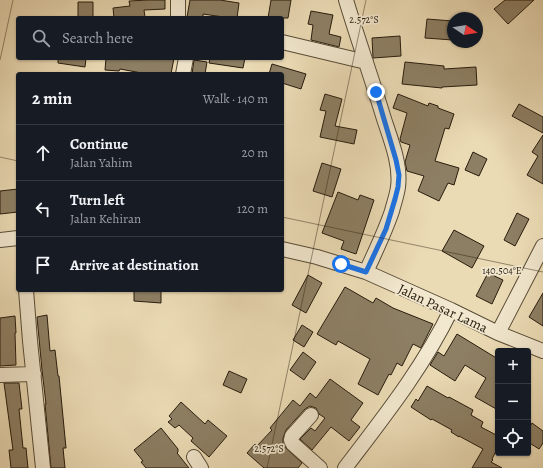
<!DOCTYPE html>
<html lang="en">
<head>
<meta charset="utf-8">
<style>
	:root { --surface:#171b24; --page:#242831; --text:#f1f3f6; --muted:#9ea1a6; --line:#363941 }
	body { margin:0; font-family:Alegreya,serif; background:var(--page); color:var(--text) }
	.controls { position:absolute; right:12px; bottom:12px; display:grid; overflow:hidden; border-radius:4px; box-shadow:0 1px 3px #0004 }
	.controls button { width:36px; height:36px; display:grid; place-items:center; padding:0; border:0; border-bottom:1px solid var(--line); background:var(--surface); color:var(--text); font:20px sans-serif }
	.compass { position:absolute; left:447px; top:12px; width:36px; height:36px; border-radius:50%; background:var(--surface); box-shadow:0 1px 3px #0004; rotate:102deg }
	.stop { position:absolute; width:12px; height:12px; margin:-9px; border:3px solid #1a73e8; border-radius:50%; background:#fff }
	.stop.end { background:#1a73e8; border-color:#fff; box-shadow:0 1px 4px #0008 }
	.list { margin:0; padding:0; list-style:none }
	h2 { display:flex; justify-content:space-between; align-items:center; height:52px; margin:0; padding:0 16px; font-size:17px }
	h2 small { font-size:13px; font-weight:400; color:var(--muted) }
	.list li { display:grid; grid-template-columns:26px 1fr auto; gap:12px; align-items:center; box-sizing:border-box; height:56px; padding:0 16px; border-top:1px solid var(--line) }
	.list b { display:block; font-size:15px; white-space:nowrap }
	.list p { margin:0; font-size:13px; white-space:nowrap; color:var(--muted) }
	.list em { font-size:13px; font-style:normal; color:var(--muted) }
	.icon { flex:none; width:22px; height:22px; fill:none; stroke:currentColor; stroke-width:2; stroke-linecap:round; stroke-linejoin:round }
	.map { position:relative; flex:none; width:543px; height:468px; overflow:hidden }
	.search { position:absolute; background:var(--surface); box-shadow:0 1px 3px #0004; left:16px; top:16px; width:268px; height:44px; display:flex; align-items:center; gap:10px; box-sizing:border-box; padding:0 14px; border-radius:4px; color:var(--muted); font-size:15px }
	.panel { position:absolute; background:var(--surface); box-shadow:0 1px 3px #0004; left:16px; top:72px; width:268px; height:220px; border-radius:4px }
	.map>svg:first-child { display:block }
</style>
</head>
<body>
<div class="map">
<svg width="543" height="468" viewBox="0 0 543 468">
	<rect width="100%" height="100%" fill="#ebdbb5"/>
	<filter id="stains"><feTurbulence type="fractalNoise" baseFrequency=".005" numOctaves="4"/><feColorMatrix values="0 0 0 0 .2 0 0 0 0 .09 0 0 0 0 .02 0 0 0 .5 -.17"/></filter>
	<radialGradient id="worn" r=".72"><stop offset=".6" stop-color="#630" stop-opacity="0"/><stop offset="1" stop-color="#630" stop-opacity=".3"/></radialGradient>
	<path fill="#8d7f64" stroke="#271c0d" d="M148 0H165V9L144 10 145 17 114 18 113 8 130 6 129 1Z
		M190 0H220L239 3 237 18H230L203 14V18L187 17Z
		M271 0H291L288 18H268Z
		M505 0H534L508 24 494 9Z
		M78 2H93V18H78Z
		M311 11 333 15 329 34 341 37 339 47 311 40 313 25 308 24Z
		M427 19 453 21V40L425 38Z
		M400 36 401 56 373 58 372 38Z
		M58 58H86L85 67 58 63Z
		M106 58H174L171 74H147L120 69 119 71 105 70Z
		M210 58H245L243 68 209 63Z
		M194 60 207 62 205 74H192Z
		M405 62 444 66V69L476 67 477 85 442 87V88L402 84Z
		M272 64 306 74 301 89 282 83V74H269Z
		M325 94 342 99 335 126 357 130 354 144 320 137 326 111 320 110Z
		M398 94 428 106 429 103 438 106V108L454 114 449 129 445 128 435 161 459 168 454 185 448 183 439 201 418 191 424 176 407 171 405 162 410 145 401 142 400 139 407 113 393 108Z
		M519 104 543 117V133L512 116Z
		M543 135V184L527 175 538 156 532 152Z
		M473 152 487 159 479 176 465 170Z
		M322 163 341 169 332 197 313 191Z
		M18 189V212L0 214V191Z
		M338 192 358 200 360 195 374 200 356 254 341 249 344 241 322 233Z
		M517 213 529 219 515 246 504 240Z
		M454 230 484 246 472 268 442 251Z
		M488 273 503 280 492 304 476 296Z
		M308 275 322 283 306 313 292 305Z
		M345 287 373 303 376 298 393 308 433 324 421 348 413 344 402 366 397 363 391 375 389 374 378 395 358 384 370 359 338 341 336 345 317 334Z
		M134 290H161V303L134 301Z
		M543 293V326L529 317Z
		M47 315 50 351 55 350 58 376H59L66 448H63L65 468H51L45 404H46L42 370 37 317Z
		M15 316 16 333H15L16 365 0 366V318Z
		M302 325 313 332 304 347 293 340Z
		M457 334 498 359V410L475 397 486 378 465 365 455 381 430 365 438 352 444 356Z
		M303 352 316 362 304 380 290 370Z
		M229 371 247 379 241 393 223 385Z
		M330 379 363 403 351 420 360 427 349 441 331 427 312 450 300 439 311 428 315 431 325 418 319 414 316 408 310 406 305 409 286 430 283 438V443L286 448 302 463 298 468H264L247 453 255 444 257 446 272 430 270 428 293 400 300 406 310 393 316 398Z
		M4 383H19L22 409H19L23 448H26L28 468H11L9 450H13Z
		M427 386 448 398 449 397 473 410 471 415 483 422 481 427 498 436V447L492 459 493 460 491 462 502 468H472L483 449 459 436V437L451 432 452 430 432 419 431 420 411 407 416 399 418 401Z
		M181 402 205 424 208 420 227 436 209 457 191 441 193 438 179 425 175 428 168 422 172 419 169 416Z
		M532 423 543 431V443L539 449 528 442V430Z
		M161 428 178 449V452L177 453 189 468H146L141 462 143 461 134 450Z"/>
	<g fill="none" stroke-linecap="round" stroke-linejoin="round">
		<g stroke="#584c37" stroke-width="16">
			<path id="minor" d="M346 0C358 40 372 79 384 119 391 140 401 165 398 187 397 195 394 203 392 211 385 232 375 252 366 272
				M178 18V0
				M282 42 366 62
				M183 74 186 58
				M0 240 18 238
				M282 249 317 257 366 272 451 310 498 333 543 351
				M26 290 30 341 43 468
				M498 333 543 246
				M0 375 34 374
				M311 415 292 436 291 440 293 444 320 468
				M194 457 201 468
				M345 468C383 418 423 368 451 310"/>
		</g>
		<use href="#minor" stroke="#f2e8cf" stroke-width="14"/>
	</g>
	<g fill="none" stroke-linecap="round" stroke-linejoin="round">
		<path stroke="#1a73e8" stroke-width="5" d="M341 264 366 272 386 229 395 199 398 187 399 175 396 160 376 92"/>
	</g>
	<path fill="none" stroke="#271c0d" stroke-width="1" stroke-opacity="0.45" d="M0 60 13 0M0 157 18 161M282 217 543 272M267 468 366 0"/>
	<g text-anchor="middle" stroke-width="3.5" stroke-linejoin="round" paint-order="stroke">
		<g font-size="14" fill="#271c0d" stroke="#f2e8cf">
			<text transform="translate(443 308) rotate(25)" y="5">Jalan Pasar Lama</text>
		</g>
	</g>
	<g font-size="10" text-anchor="middle" fill="#271c0d" stroke="#f2e8cf" stroke-width="3.5" stroke-linejoin="round" paint-order="stroke">
		<text x="364" y="23">2.572°S</text>
		<text x="502" y="274">140.504°E</text>
		<text x="269" y="452">2.572°S</text>
	</g>
	<rect width="100%" height="100%" filter="url(#stains)"/>
	<rect width="100%" height="100%" fill="url(#worn)"/>
</svg>
<div class="controls">
<button>+</button>
<button>−</button>
<button><svg class="icon" aria-label="locate" viewBox="0 0 24 24"><circle cx="12" cy="12" r="6"/><path d="M12 2v4M12 18v4M2 12h4M18 12h4"/></svg></button>
</div>
<svg class="compass" viewBox="-18 -18 36 36"><path d="M0-13l5 13h-10z" fill="#e53935"/><path d="M0 13l5-13h-10z" fill="#9ea1a6"/></svg>
<div class="stop" style="left:341px;top:264px"></div>
<div class="stop end" style="left:376px;top:92px"></div>
<div class="search"><svg class="icon" aria-label="search" viewBox="0 0 24 24"><circle cx="10" cy="10" r="6"/><path d="M15 15l6 6"/></svg>Search here</div>
<section class="panel">
<h2>2 min<small>Walk · 140 m</small></h2>
<ul class="list">
<li><svg class="icon" aria-label="ahead" viewBox="0 0 24 24"><path d="M12 20V5M6 11l6-6 6 6"/></svg><div><b>Continue</b><p>Jalan Yahim</p></div><em>20 m</em></li>
<li><svg class="icon" aria-label="left" viewBox="0 0 24 24"><path d="M17 20v-9H6M10 6l-5 5 5 5"/></svg><div><b>Turn left</b><p>Jalan Kehiran</p></div><em>120 m</em></li>
<li><svg class="icon" aria-label="arrive" viewBox="0 0 24 24"><path d="M6 21V4h12l-3 4 3 4H6"/></svg><div><b>Arrive at destination</b></div></li>
</ul>
</section>
</div>
</body>
</html>
